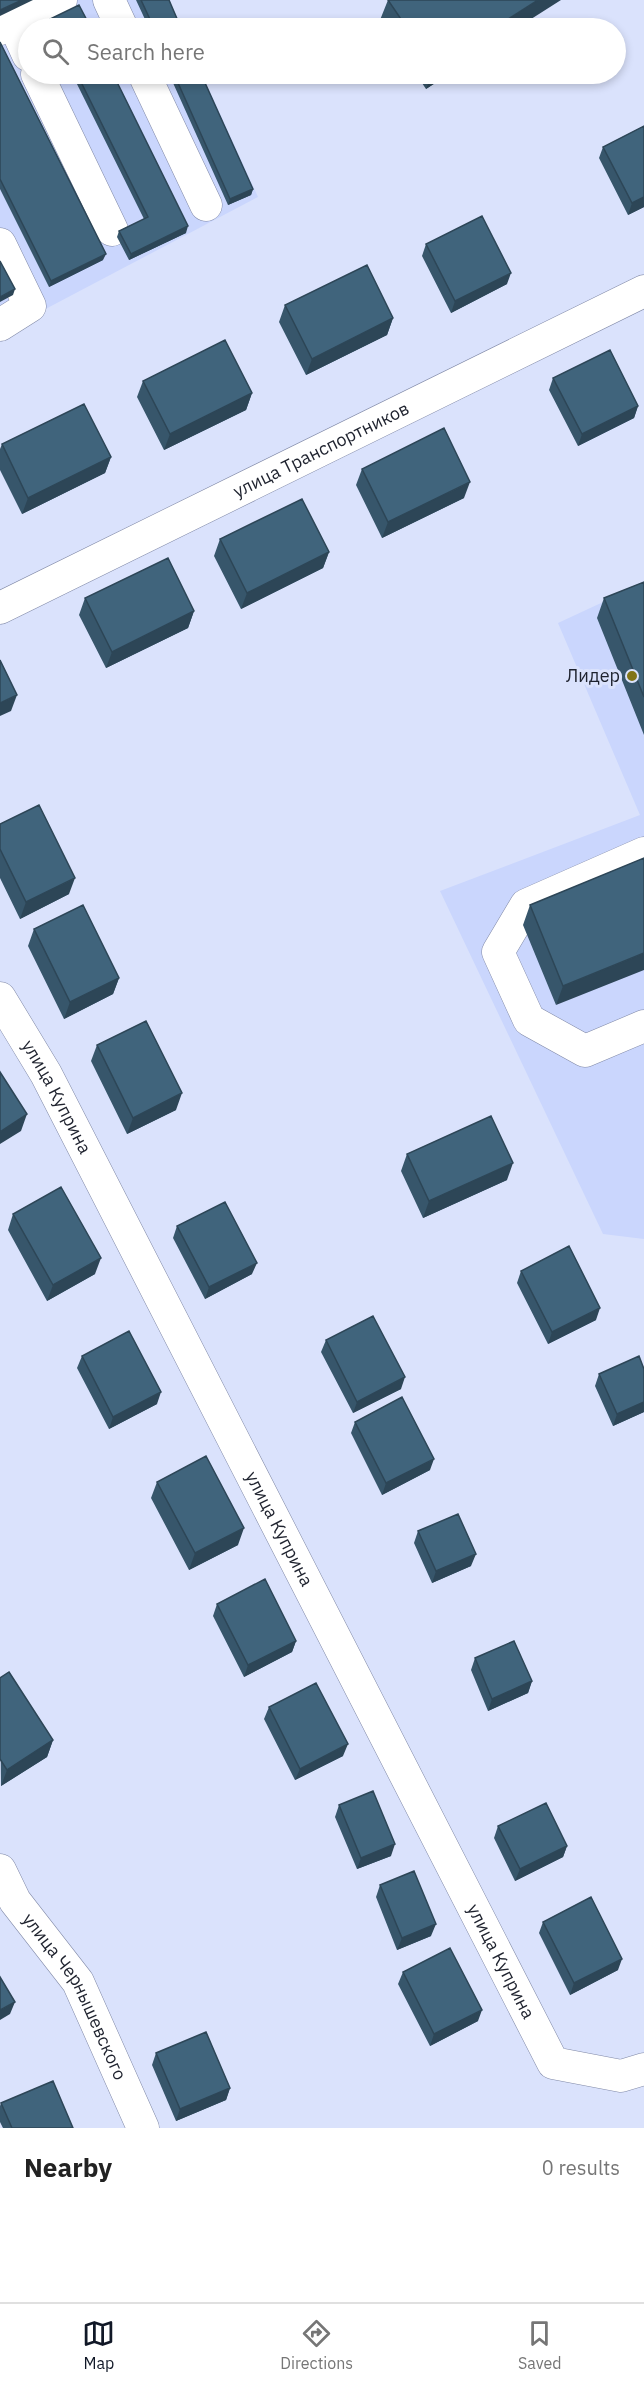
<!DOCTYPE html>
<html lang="en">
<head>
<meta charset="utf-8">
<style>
	:root { --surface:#fff; --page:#f2f2f2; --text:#222; --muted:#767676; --line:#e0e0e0; --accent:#111827 }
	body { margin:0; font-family:"IBM Plex Sans",sans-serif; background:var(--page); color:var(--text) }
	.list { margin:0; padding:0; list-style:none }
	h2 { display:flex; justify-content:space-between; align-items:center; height:78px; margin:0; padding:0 24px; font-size:26px }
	h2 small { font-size:20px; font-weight:400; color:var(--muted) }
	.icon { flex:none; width:33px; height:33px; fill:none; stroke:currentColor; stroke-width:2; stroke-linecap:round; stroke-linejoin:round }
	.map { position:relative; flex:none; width:644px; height:2128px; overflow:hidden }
	.search { position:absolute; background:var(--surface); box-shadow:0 3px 9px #0003; left:18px; right:18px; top:18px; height:66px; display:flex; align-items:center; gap:15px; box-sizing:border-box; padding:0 21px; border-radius:33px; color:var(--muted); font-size:22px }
	.sheet { height:174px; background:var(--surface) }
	nav { display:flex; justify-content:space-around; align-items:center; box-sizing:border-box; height:84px; border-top:2px solid var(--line); background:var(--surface); font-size:16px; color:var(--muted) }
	nav a { display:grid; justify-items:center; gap:3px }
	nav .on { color:var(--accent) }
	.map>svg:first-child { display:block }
</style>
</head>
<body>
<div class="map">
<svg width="644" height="2128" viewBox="0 0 644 2128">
	<rect width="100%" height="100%" fill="#dae2fc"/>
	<path fill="#cad6fd" d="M0 0H169L182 28H28V74H202L258 197 0 333Z
		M644 583V1239L603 1234 440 891 640 815 558 623Z"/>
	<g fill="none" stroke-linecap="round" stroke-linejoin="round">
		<g stroke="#8089a7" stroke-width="33">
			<g id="minor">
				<path d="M109 0 122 28"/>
				<path d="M13 22 28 55"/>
				<path d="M0 29 61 0"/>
				<path d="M37 74 112 230"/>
				<path d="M144 74 206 205"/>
				<path d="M0 244 30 306 0 325"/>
				<path id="s1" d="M0 608 644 291"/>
				<path d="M644 853 526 905 498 952 529 1020 585 1051 644 1026"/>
				<path id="s2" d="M0 998 46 1074 553 2063 621 2076 644 2069"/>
				<path id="s3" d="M0 1870 15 1901 78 1982 143 2128"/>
			</g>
		</g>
		<use href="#minor" stroke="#fff" stroke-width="32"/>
	</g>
	<path fill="#37566b" d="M136 0H169L181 28H149Z
		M388 0 517 28H386L380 20Z
		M50 19 91 28H50L48 25Z
		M0 42 103 260 49 287 0 189Z
		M72 74H113L186 233 129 260 117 237 119 231 144 219Z
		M169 74H201L253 189 251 195 228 205Z
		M416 74H449L426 89Z
		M644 126V207L628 215 599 158 603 147Z
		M426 244 507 284 451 313 422 256Z
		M285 305 393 318 387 335 306 375 279 322Z
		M553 378 638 406 634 418 578 446 549 390Z
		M143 381 252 393 246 410 164 450 137 397Z
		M2 444 111 457 105 473 22 514 0 470V449Z
		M362 469 464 498 382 538 356 485Z
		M220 539 329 552 323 568 241 609 214 556Z
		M644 582V735L597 618 604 598Z
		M85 598 194 611 188 628 106 668 79 615Z
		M0 824 69 894 20 919 0 878Z
		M644 858 556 1005 523 925 530 905Z
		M34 929 119 978 113 994 64 1019 28 946Z
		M97 1045 176 1110 127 1134 91 1061Z
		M407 1154 507 1180 423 1218 401 1171Z
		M13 1214 95 1274 47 1301 8 1230Z
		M177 1226 252 1274 205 1299 173 1238Z
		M521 1271 596 1320 548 1344 517 1283Z
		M326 1340 401 1389 353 1413 321 1352Z
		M82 1356 157 1404 109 1429 77 1368Z
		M644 1369V1412L613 1426 595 1386 599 1374Z
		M355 1422 430 1470 382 1495 351 1433Z
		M157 1482 238 1545 189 1570 151 1498Z
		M418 1531 471 1566 432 1583 414 1543Z
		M217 1604 296 1641 292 1652 244 1677 213 1616Z
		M475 1658 532 1681 528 1693 488 1711 471 1670Z
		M0 1678 53 1740 47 1757 1 1786Z
		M269 1707 343 1756 295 1780 264 1719Z
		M339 1805 391 1856 357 1869 335 1817Z
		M498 1826 567 1846 563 1857 515 1881 494 1838Z
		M380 1885 431 1936 397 1950 376 1897Z
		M543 1922 618 1970 570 1995 539 1933Z
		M403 1972 478 2021 430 2046 398 1984Z
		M156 2053 230 2088 226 2100 176 2121 152 2065Z
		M1 2103 73 2128H3L0 2122V2106Z"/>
	<path fill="#2d4657" d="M22 0H33L0 16V10Z
		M538 0H561L517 28H494Z
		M432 74H449L426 89Z
		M253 189 251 195 228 205 230 199Z
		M644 197V207L628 215 632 203Z
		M188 226 186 233 129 260 131 254Z
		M106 254 103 260 49 287 51 281Z
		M511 273 507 284 451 313 455 301Z
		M15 289 13 295 0 302V297Z
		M393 318 387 335 306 375 312 359Z
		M252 393 246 410 164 450 170 434Z
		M638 406 634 418 578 446 582 434Z
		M111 457 105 473 22 514 28 498Z
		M470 482 464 498 382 538 388 522Z
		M329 552 323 568 241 609 247 593Z
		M194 611 188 628 106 668 112 652Z
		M17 695 11 711 0 716V703Z
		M75 878 69 894 20 919 26 902Z
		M644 953V970L556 1005 563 986Z
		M119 978 113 994 64 1019 70 1002Z
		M182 1093 176 1110 127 1134 133 1118Z
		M27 1114 21 1131 0 1144V1132Z
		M513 1163 507 1180 423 1218 429 1201Z
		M101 1258 95 1274 47 1301 53 1285Z
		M257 1263 252 1274 205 1299 209 1287Z
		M600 1308 596 1320 548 1344 552 1332Z
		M405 1377 401 1389 353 1413 357 1402Z
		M161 1392 157 1404 109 1429 113 1417Z
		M644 1402V1412L613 1426 617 1414Z
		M434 1459 430 1470 382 1495 386 1483Z
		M244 1528 238 1545 189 1570 195 1553Z
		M476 1554 471 1566 432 1583 436 1571Z
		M296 1641 292 1652 244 1677 248 1665Z
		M532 1681 528 1693 488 1711 492 1699Z
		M53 1740 47 1757 1 1786 7 1770Z
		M348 1744 343 1756 295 1780 300 1769Z
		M395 1844 391 1856 357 1869 361 1858Z
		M567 1846 563 1857 515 1881 520 1869Z
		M436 1924 431 1936 397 1950 402 1938Z
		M622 1959 618 1970 570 1995 574 1983Z
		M15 2002 10 2014 0 2020V2010Z
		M482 2010 478 2021 430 2046 434 2034Z
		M230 2088 226 2100 176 2121 180 2109Z"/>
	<path fill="#40647c" stroke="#2d4657" stroke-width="1.5" d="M0 0H22L0 10Z
		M141 0H169L181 28H154Z
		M388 0H538L494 28H407Z
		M79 5 91 28H55L50 19Z
		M0 42 106 254 51 281 0 179Z
		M77 74H113L188 226 131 254 119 231 148 217Z
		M174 74H201L253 189 230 199Z
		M644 126V197L632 203 603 147Z
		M482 216 511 273 455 301 426 244Z
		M0 261 15 289 0 297Z
		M367 265 393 318 312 359 285 305Z
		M225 340 252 393 170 434 143 381Z
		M610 350 638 406 582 434 553 378Z
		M84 404 111 457 28 498 2 444Z
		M444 428 470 482 388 522 362 469Z
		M302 499 329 552 247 593 220 539Z
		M168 558 194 611 112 652 85 598Z
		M644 582V697L604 598Z
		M0 660 17 695 0 703Z
		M39 805 75 878 26 902 0 849V824Z
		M644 858V953L563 986 530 905Z
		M83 905 119 978 70 1002 34 929Z
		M146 1021 182 1093 133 1118 97 1045Z
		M0 1072 27 1114 0 1132Z
		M491 1116 513 1163 429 1201 407 1154Z
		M61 1187 101 1258 53 1285 13 1214Z
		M225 1202 257 1263 209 1287 177 1226Z
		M569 1246 600 1308 552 1332 521 1271Z
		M373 1316 405 1377 357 1402 326 1340Z
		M129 1331 161 1392 113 1417 82 1356Z
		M639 1356 644 1369V1402L617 1414 599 1374Z
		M402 1397 434 1459 386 1483 355 1422Z
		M206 1456 244 1528 195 1553 157 1482Z
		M458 1514 476 1554 436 1571 418 1531Z
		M265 1579 296 1641 248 1665 217 1604Z
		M514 1641 532 1681 492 1699 475 1658Z
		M9 1672 53 1740 7 1770 0 1759V1678Z
		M316 1683 348 1744 300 1769 269 1707Z
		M373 1791 395 1844 361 1858 339 1805Z
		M546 1803 567 1846 520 1869 498 1826Z
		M414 1871 436 1924 402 1938 380 1885Z
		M591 1897 622 1959 574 1983 543 1922Z
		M450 1948 482 2010 434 2034 403 1972Z
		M0 1977 15 2002 0 2010Z
		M206 2032 230 2088 180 2109 156 2053Z
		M53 2081 73 2128H12L1 2103Z"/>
	<circle fill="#827519" stroke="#dae2fc" stroke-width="2" cx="632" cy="676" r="6"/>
	<g text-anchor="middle" stroke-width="6" stroke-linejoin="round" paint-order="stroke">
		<g font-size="18" fill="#1e222e" stroke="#dae2fc">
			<text dy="6" stroke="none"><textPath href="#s1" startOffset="358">улица Транспортников</textPath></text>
			<text dy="6" stroke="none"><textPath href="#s2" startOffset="114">улица Куприна</textPath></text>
			<text dy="6" stroke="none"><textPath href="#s2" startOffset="600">улица Куприна</textPath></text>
			<text dy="6" stroke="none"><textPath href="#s2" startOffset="1086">улица Куприна</textPath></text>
			<text dy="6" stroke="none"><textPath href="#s3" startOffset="148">улица Чернышевского</textPath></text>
		</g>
		<g font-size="18" fill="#1e222e" stroke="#dae2fc" text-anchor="end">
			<text x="620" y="682">Лидер</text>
		</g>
	</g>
</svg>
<div class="search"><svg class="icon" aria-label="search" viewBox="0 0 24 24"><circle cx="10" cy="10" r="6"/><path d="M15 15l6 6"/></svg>Search here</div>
</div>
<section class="sheet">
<h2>Nearby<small>0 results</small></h2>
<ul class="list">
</ul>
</section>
<nav>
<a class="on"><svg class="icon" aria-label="map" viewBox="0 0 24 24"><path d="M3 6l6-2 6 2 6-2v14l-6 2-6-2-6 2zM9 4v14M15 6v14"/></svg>Map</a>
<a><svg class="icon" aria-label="directions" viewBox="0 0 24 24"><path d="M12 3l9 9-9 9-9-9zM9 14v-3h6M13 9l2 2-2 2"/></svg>Directions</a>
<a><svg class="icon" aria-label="saved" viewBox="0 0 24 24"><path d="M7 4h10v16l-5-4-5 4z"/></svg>Saved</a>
</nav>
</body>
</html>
